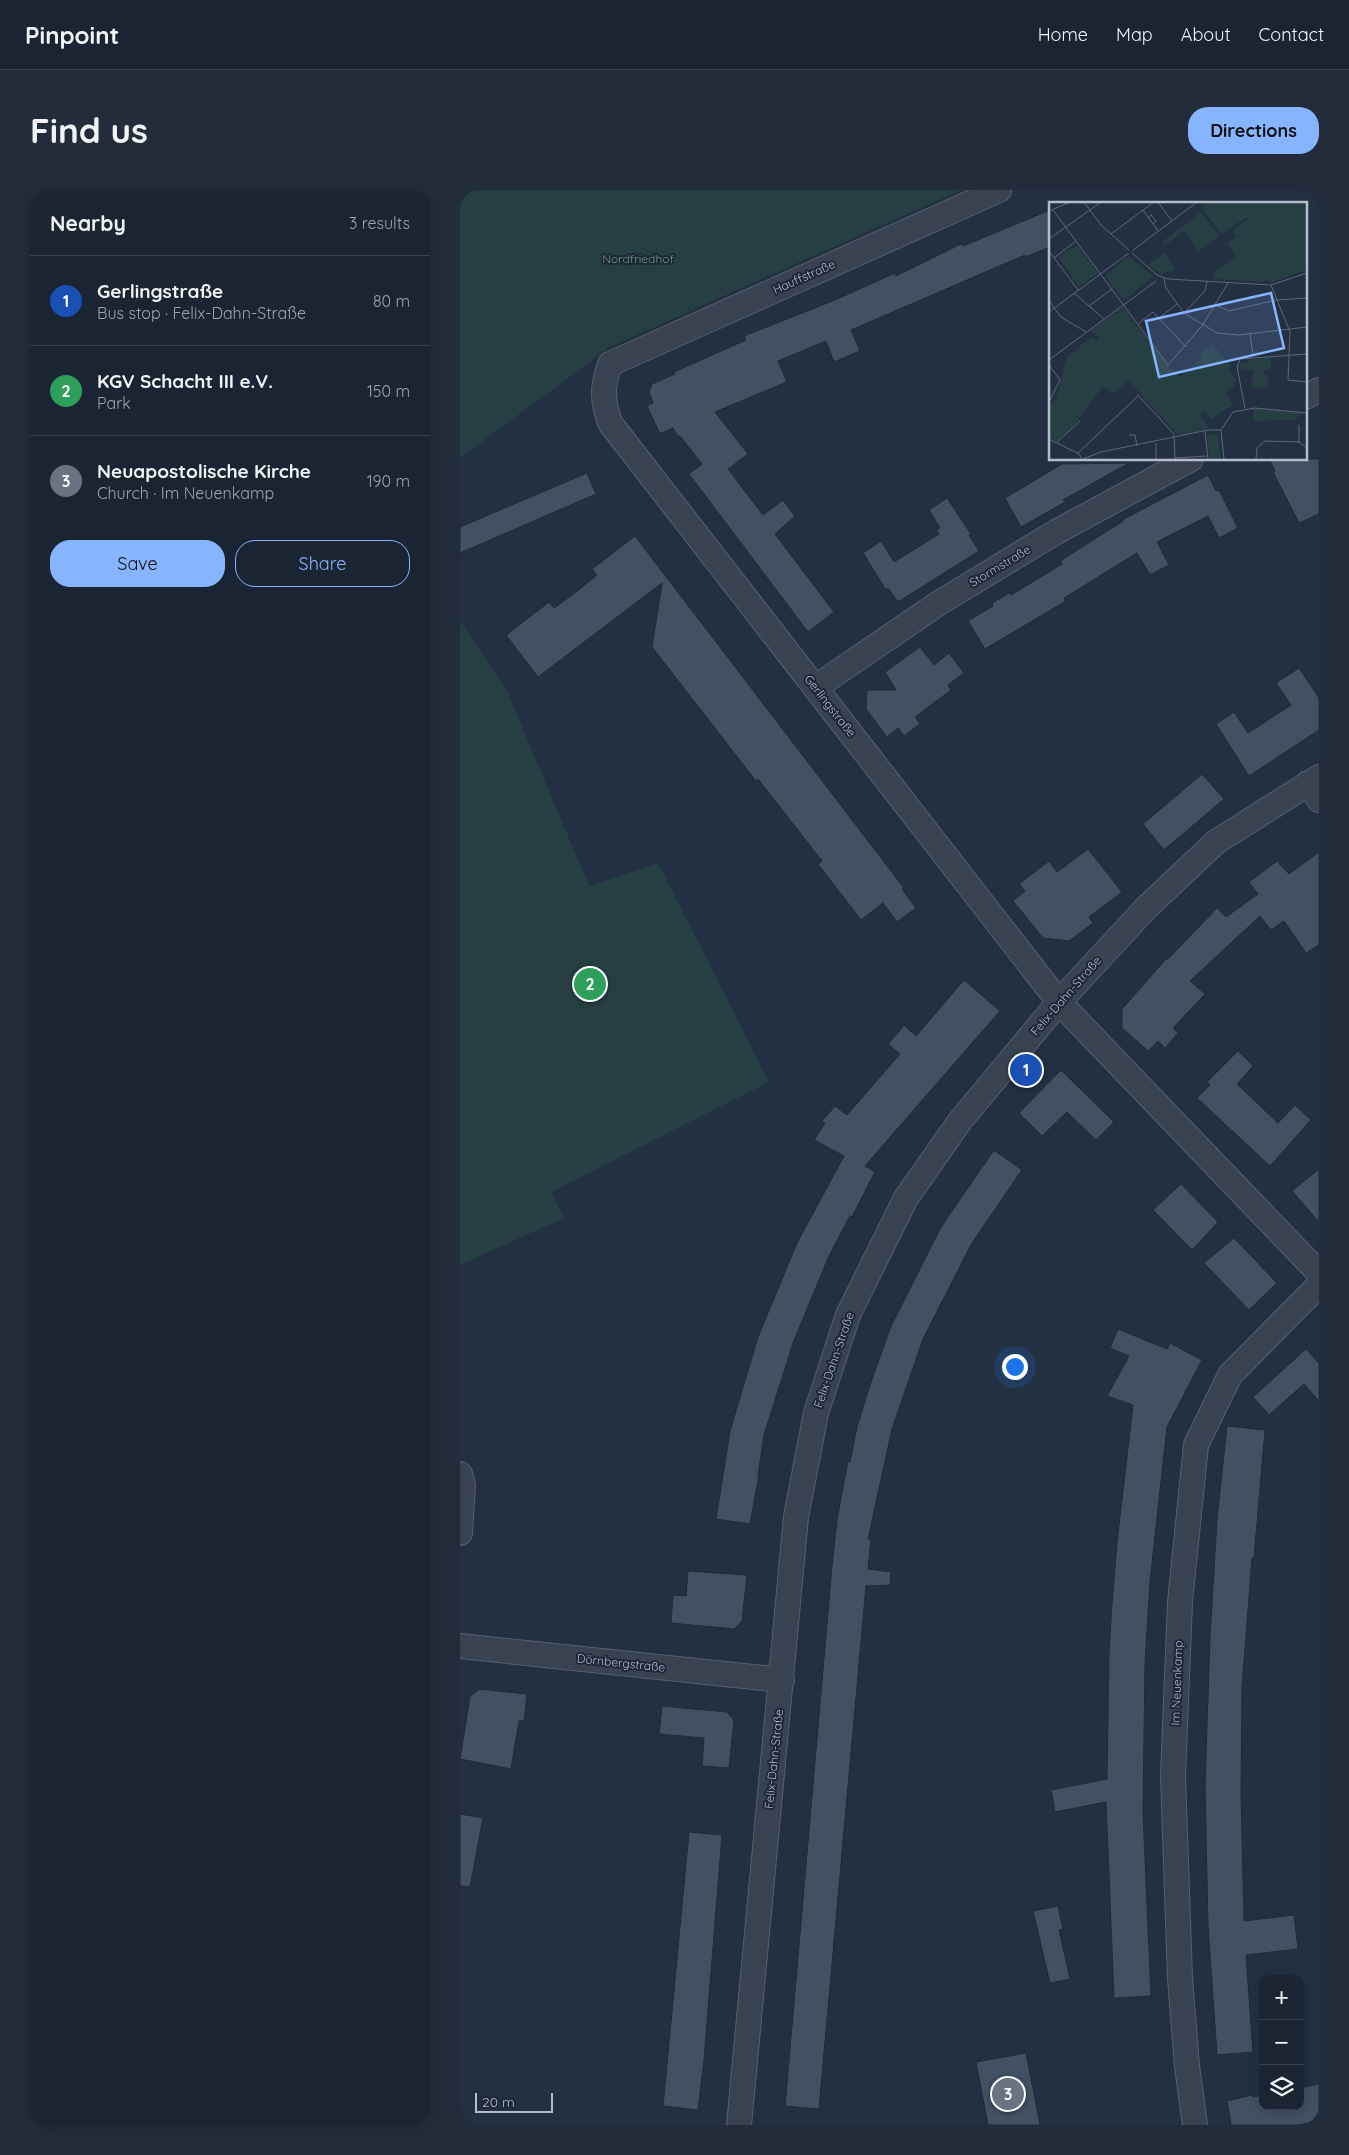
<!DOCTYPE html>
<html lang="en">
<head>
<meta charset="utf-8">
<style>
	:root { --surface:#1a2432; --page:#232c3a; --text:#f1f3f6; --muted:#9fa4ac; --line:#38414d; --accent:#86b4ff }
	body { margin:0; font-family:Quicksand,sans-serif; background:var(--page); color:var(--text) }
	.controls { position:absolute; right:15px; bottom:15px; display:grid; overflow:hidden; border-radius:10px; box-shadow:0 2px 12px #0003 }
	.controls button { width:45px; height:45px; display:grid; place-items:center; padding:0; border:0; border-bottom:1px solid var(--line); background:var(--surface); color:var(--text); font:25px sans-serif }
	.scale { position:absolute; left:15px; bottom:12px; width:78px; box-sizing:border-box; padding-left:5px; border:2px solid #b5bdcc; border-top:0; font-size:14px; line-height:18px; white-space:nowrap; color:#b5bdcc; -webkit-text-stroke:4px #1d2737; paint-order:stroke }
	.you { position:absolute; left:554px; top:1176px; width:18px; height:18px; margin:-12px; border:4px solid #fff; border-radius:50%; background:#1a73e8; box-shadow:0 0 0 8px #1a73e833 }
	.badge { display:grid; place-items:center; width:32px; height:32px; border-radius:50%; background:var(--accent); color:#fff; font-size:16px; font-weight:700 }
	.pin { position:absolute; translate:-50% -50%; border:2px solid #fff; box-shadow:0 1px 5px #0006 }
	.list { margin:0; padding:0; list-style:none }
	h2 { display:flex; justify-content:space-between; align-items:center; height:65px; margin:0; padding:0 20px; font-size:21px }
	h2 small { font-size:16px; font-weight:400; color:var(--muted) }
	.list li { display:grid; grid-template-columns:32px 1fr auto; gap:15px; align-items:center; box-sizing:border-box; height:90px; padding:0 20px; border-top:1px solid var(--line) }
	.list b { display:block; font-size:19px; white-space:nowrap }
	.list p { margin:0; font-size:16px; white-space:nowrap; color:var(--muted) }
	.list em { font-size:16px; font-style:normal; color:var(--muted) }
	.actions { display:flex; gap:10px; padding:15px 20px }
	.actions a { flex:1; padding:11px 0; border:1px solid var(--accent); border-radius:20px; text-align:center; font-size:18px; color:var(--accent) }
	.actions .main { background:var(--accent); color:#111 }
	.icon { flex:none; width:28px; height:28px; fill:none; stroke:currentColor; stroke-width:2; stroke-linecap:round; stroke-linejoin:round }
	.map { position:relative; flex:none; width:859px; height:1935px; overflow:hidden; border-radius:20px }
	header { display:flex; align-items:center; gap:30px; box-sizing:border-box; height:70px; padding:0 25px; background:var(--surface); border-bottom:1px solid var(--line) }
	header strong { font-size:24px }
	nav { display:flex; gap:28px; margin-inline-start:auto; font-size:18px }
	.intro { display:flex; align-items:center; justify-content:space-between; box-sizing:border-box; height:120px; padding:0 30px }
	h1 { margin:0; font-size:35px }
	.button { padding:12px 22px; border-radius:20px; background:var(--accent); color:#111; font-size:18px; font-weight:700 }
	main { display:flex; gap:30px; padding:0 30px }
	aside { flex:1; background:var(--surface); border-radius:20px; box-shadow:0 2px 12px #0003 }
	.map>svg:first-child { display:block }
</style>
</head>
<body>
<header>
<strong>Pinpoint</strong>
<nav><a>Home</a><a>Map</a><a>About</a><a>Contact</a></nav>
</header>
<div class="intro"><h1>Find us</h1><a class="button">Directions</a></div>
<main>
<aside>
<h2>Nearby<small>3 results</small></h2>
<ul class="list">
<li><span class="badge" style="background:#1a4fb4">1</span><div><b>Gerlingstraße</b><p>Bus stop · Felix-Dahn-Straße</p></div><em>80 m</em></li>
<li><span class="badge" style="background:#2e9e5b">2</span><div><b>KGV Schacht III e.V.</b><p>Park</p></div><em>150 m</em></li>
<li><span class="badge" style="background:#6b7280">3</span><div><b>Neuapostolische Kirche</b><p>Church · Im Neuenkamp</p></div><em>190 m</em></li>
</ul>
<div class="actions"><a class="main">Save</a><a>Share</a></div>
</aside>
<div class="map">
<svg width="859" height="1935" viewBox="0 0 859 1935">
	<rect width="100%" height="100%" fill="#233042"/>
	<path fill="#263f43" d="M0 0H501L150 157 0 268Z
		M0 430 47 501 129 696 198 673 309 892 91 1002 104 1028 0 1075Z"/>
	<path fill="#425064" stroke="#1f2939" d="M590 20V57L565 67V65L391 140 400 161 374 172 366 151 318 171 327 192 255 222 288 264 268 279 303 325 323 310 335 326 315 344 374 422 348 442 229 284 242 274 220 246 218 247 213 238 200 244 187 216 193 213 189 202 192 194 215 184 214 182 286 150 284 146 375 110 435 83 436 86 501 54 503 56Z
		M809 269H859V324L839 333 813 282 815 281Z
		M669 273 603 310 607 311 561 337 545 308 602 274Z
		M127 283 136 304 0 363V337Z
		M748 285 756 301 759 300 778 338 759 348 748 326 697 352 709 375 690 385 677 363 604 408 606 411 525 459 508 431 533 416 532 413 549 403 551 405 602 374 600 371 663 331 662 330Z
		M487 308 511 344 509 345 519 361 438 412 428 398 426 400 403 363 421 351 434 372 479 344 476 340 480 338 469 320Z
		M175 346 444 698 442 699 456 718 437 732 423 713 401 730 358 674 362 671 298 589 296 591 192 457 202 393 78 487 46 445 89 412 94 418 116 402 137 385 132 379Z
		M460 457 474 475 489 463 504 483 488 495 491 500 455 527 460 534 444 546 438 538 427 547 406 519 407 500H436L425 482Z
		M839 478 859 508V540L789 586 756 534 774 522 788 543 831 515 816 493Z
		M742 584 764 609 704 660 683 634Z
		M628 659 662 702 629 727 633 733 609 751 583 748 553 711 565 701 559 694 589 671 597 682Z
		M859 662V755L846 763 824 731 811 740 800 726 730 791 745 804 713 838 718 843 705 858 698 851 688 861 662 838V819L706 769 707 770 757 718 766 727 798 704 789 692 817 671 829 684Z
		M504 790 540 821 405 976 415 982 392 1027 390 1026 369 1066 333 1153 304 1245 298 1285H299L290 1334 256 1329 270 1241 298 1147 337 1053 384 966 354 950 365 933 362 931 375 916 387 925 440 864 428 854 436 845 444 835 456 846Z
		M778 861 793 876 777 894 818 933 835 915 851 930 810 976 737 908 750 895 747 892Z
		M601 880 654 932 636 950 607 922 582 946 559 923Z
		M534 960 562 980 512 1053 463 1149 432 1239 408 1349H411L408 1379 431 1382 430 1395 406 1396 359 1919 325 1916 372 1376 377 1330 388 1271 390 1272 397 1237 411 1192 431 1136 481 1037Z
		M859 979V1032L832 1001Z
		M721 994 758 1032 732 1060 693 1020Z
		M774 1048 817 1093 789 1120 744 1073Z
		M658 1139 707 1159 710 1153 742 1170 707 1237 690 1392 685 1473 683 1623 691 1806 654 1808 646 1612 595 1622 591 1600 647 1589 649 1462 652 1415 657 1352 673 1215 647 1206 669 1166 650 1158Z
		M846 1159 859 1173V1211L844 1194 809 1225 793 1207Z
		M767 1236 805 1240 794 1368H792L782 1497 781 1604 784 1731 834 1725 838 1759 786 1765 793 1862 757 1865 748 1736 745 1596 750 1447 757 1329Z
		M228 1381 287 1385 282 1431 274 1439 211 1433 213 1405 226 1406Z
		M20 1499 67 1504 64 1531H59L51 1579 0 1569 10 1506Z
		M202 1516 267 1522 274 1530 269 1578 242 1576 244 1548 199 1544Z
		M0 1624 23 1628 10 1697 0 1696Z
		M229 1642 262 1645 244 1870 238 1920 203 1916Z
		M598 1716 603 1739 599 1740 610 1789 590 1793 573 1721Z
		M566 1863 580 1935H528L516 1872Z
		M859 1894V1931L837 1935H771L767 1911 792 1905 793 1907 803 1905V1916H840V1898Z"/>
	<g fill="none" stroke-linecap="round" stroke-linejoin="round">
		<g stroke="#56606f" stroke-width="26">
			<path id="minor" d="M539 0 150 174C142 197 142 209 150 233L599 812 859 1083
				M845 207 859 200
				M356 497 479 413 596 342 731 269
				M848 593 859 610
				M0 1284 3 1295 0 1343
				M0 1456 322 1490
				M279 1935 336 1327 356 1223 388 1125 446 1008 500 931 599 812 686 718 756 652 859 587
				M735 1935 727 1876 720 1789 713 1586 720 1412 736 1255 770 1185 859 1095"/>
		</g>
		<use href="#minor" stroke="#384251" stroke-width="24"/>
	</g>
	<g text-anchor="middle" stroke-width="4" stroke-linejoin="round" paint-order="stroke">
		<g font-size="12" fill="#6a9e76" stroke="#1d2737">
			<text x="178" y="73">Nordfriedhof</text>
		</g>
		<g font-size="12" fill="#b5bdcc" stroke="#1d2737">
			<text transform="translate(344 87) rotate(-24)" y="4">Hauffstraße</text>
			<text transform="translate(540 376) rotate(-31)" y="4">Stormstraße</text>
			<text transform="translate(370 516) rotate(52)" y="4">Gerlingstraße</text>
			<text transform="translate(606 806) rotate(-49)" y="4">Felix-Dahn-Straße</text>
			<text transform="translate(374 1170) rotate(-71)" y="4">Felix-Dahn-Straße</text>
			<text transform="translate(161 1473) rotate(6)" y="4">Dörnbergstraße</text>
			<text transform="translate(717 1493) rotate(-88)" y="4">Im Neuenkamp</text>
			<text transform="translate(314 1569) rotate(-84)" y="4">Felix-Dahn-Straße</text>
		</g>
	</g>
	<g transform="translate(589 12)">
		<rect width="258" height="258" fill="#233042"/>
		<path d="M162 0H257V68L221 81 219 78 213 80 165 77V70L187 54 178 42 187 35 183 29 199 17 198 15 172 32 153 6ZM152 10 170 34 150 49 135 29 116 43 113 40ZM28 43 49 71 30 85 9 55ZM115 51 127 67 112 73 99 63ZM79 54 104 74 75 99 56 74ZM74 105 118 163 131 175 153 156 150 152 163 142 183 164 179 167 187 178 184 185 177 190 184 203 162 217 155 209 150 213 160 225 135 234 127 231 79 178 65 192 54 184 27 221 8 239 0 235V204L6 199 18 155 42 135 49 139 50 135 42 129ZM223 154 221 168H215L214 173H219L218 186 206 187 203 184 204 168 189 166V161ZM204 206 255 211 245 218 204 219ZM167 231 169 233 172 257H161L158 233Z" fill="#263f43"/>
		<path fill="none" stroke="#5d6879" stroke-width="1" d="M35 0 52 23 80 48M109 0 123 19M4 8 119 163 153 124 179 81M94 8 109 29M0 9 21 0M99 16 102 13 107 19 104 22M62 32 105 0M0 37 52 0M0 49 29 88M83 49 148 0M83 51 108 73 119 77 222 83 258 71M5 56 27 39M115 76 117 86 135 111 168 131 190 133 258 125M222 83 241 130 239 178 258 180M25 91 55 117M0 99 12 115 37 130M167 103 180 109 227 98 258 96M40 104 63 87M0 110 80 51M104 110 137 145M135 111 156 89 158 79M110 116 128 102M89 122 104 110M201 132 204 154M0 158 107 79M0 163 11 178 0 200M88 192 125 232 126 257M196 206 188 165 191 157 258 152M156 229 159 257M80 233H86L88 244M0 237 30 252 33 257M8 240 31 219M250 240V223M107 241V257M28 252 90 193M126 256 158 254M34 257 52 250 159 228H172M175 257 172 228 184 210 206 206 258 211M207 257 208 246 216 239 250 240 258 246"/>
		<path fill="#86b4ff" fill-opacity="0.15" stroke="#86b4ff" stroke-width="2.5" d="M222 91 235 146 110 175 97 119Z"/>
		<rect width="258" height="258" fill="none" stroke="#b5bdcc" stroke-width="2.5"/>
	</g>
</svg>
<div class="controls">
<button>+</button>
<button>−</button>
<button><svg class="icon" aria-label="layers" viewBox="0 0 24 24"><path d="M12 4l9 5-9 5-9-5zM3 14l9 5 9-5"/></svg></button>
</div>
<div class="scale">20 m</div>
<div class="you"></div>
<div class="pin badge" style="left:566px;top:880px;background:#1a4fb4">1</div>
<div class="pin badge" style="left:130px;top:794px;background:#2e9e5b">2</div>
<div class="pin badge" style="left:548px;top:1904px;background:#6b7280">3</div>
</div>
</main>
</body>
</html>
